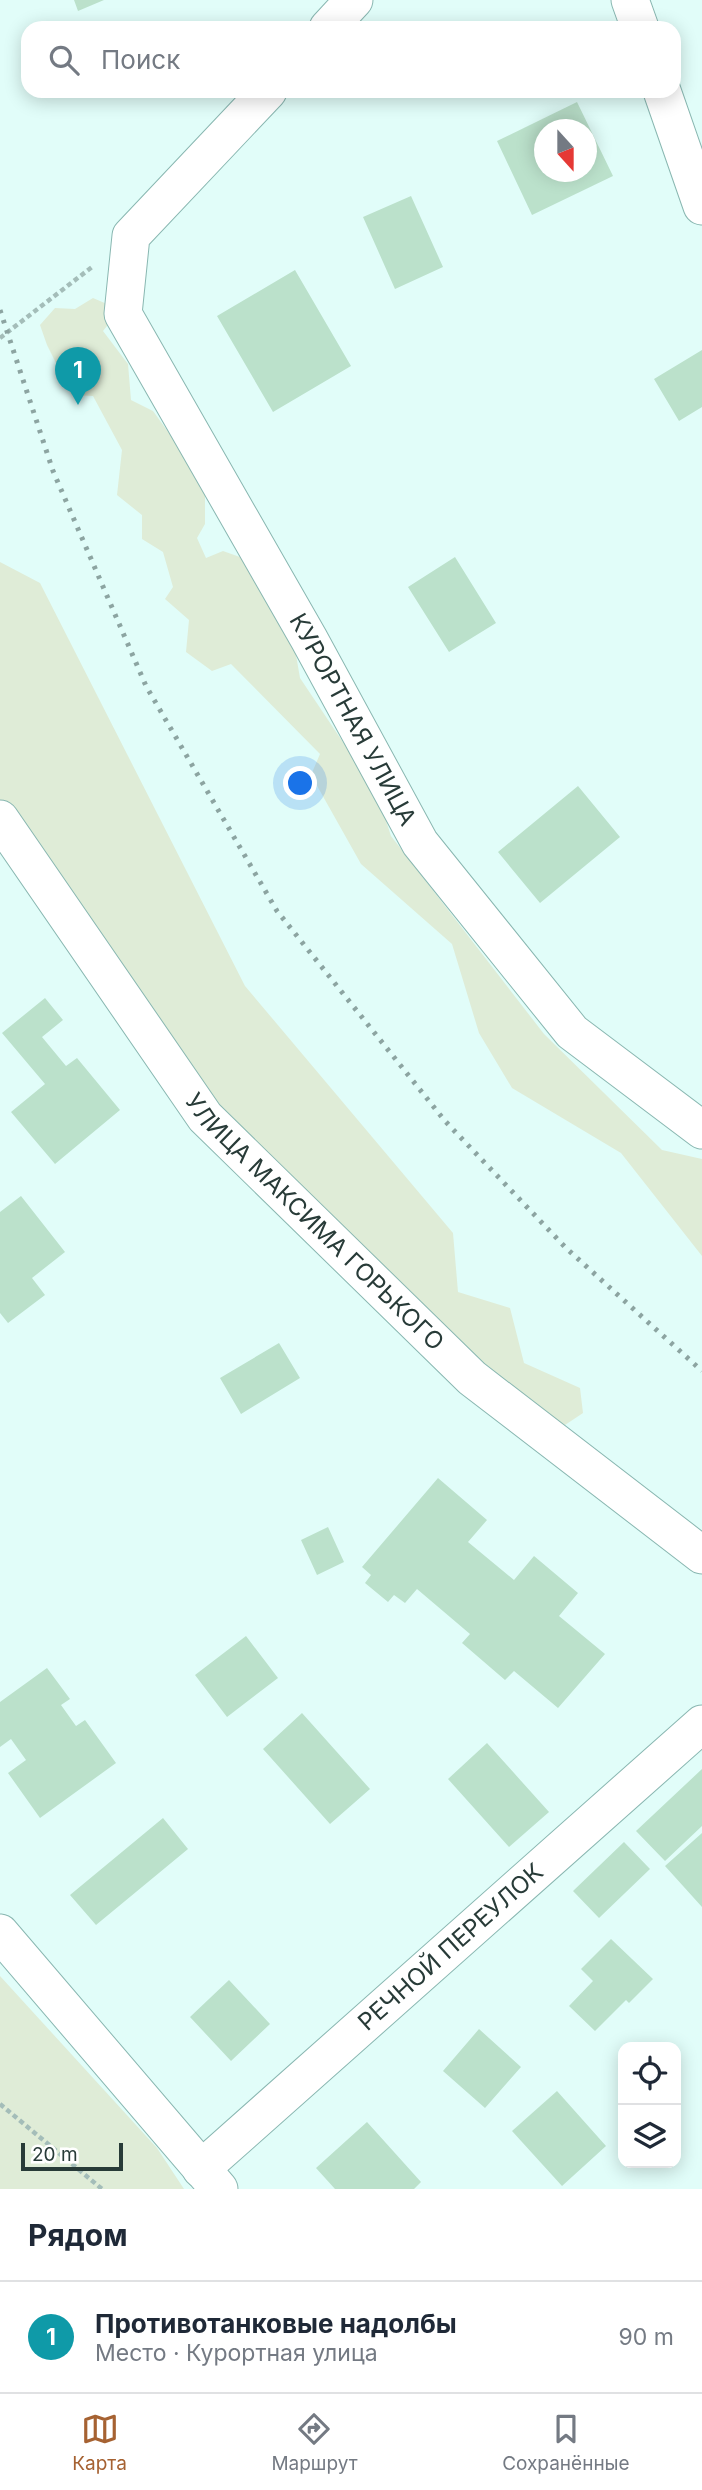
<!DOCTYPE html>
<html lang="ru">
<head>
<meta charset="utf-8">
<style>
	:root { --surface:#fff; --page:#f2f2f3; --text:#1f2937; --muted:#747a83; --line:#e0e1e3; --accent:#a66232 }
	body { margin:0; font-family:Inter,sans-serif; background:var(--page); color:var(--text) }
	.controls { position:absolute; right:21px; bottom:21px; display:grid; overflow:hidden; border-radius:14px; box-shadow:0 4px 18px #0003 }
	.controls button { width:63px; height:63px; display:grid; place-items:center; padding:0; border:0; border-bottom:2px solid var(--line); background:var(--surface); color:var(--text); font:35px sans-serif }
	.compass { position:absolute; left:534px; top:119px; width:63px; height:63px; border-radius:50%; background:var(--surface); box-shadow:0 4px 18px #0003; rotate:159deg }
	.scale { position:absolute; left:21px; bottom:18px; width:102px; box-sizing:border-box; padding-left:7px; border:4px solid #283b38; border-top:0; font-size:19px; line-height:24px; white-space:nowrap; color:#283b38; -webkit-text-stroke:5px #fff; paint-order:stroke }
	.you { position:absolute; left:301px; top:784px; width:24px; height:24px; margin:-18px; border:5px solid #fff; border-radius:50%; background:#1a73e8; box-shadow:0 0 0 10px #1a73e833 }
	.badge { display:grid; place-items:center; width:46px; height:46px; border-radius:50%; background:var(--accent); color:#fff; font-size:23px; font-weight:700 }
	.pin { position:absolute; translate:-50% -58px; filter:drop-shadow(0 2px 4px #0008) }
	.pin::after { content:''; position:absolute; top:37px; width:24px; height:21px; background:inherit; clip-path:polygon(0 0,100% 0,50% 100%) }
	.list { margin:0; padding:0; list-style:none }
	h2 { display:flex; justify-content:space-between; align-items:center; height:91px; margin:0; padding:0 28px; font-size:30px }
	h2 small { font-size:23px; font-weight:400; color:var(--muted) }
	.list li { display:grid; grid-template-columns:46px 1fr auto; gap:21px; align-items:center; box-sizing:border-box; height:112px; padding:0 28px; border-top:2px solid var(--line) }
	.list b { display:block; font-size:26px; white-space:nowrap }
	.list p { margin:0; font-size:23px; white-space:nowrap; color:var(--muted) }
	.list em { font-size:23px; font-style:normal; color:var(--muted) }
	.icon { flex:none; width:38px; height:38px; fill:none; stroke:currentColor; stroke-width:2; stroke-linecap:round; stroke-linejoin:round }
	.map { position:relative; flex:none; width:702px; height:2189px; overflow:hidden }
	.search { position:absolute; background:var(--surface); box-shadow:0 4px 18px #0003; left:21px; right:21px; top:21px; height:77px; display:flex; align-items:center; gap:18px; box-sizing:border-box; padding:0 24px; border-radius:21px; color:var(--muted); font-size:26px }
	.sheet { height:203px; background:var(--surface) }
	nav { display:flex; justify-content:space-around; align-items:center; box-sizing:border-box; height:98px; border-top:2px solid var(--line); background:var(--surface); font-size:19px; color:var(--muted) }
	nav a { display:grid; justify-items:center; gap:4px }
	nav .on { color:var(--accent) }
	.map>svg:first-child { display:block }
</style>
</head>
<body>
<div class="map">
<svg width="702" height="2189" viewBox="0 0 702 2189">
	<rect width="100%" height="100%" fill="#e1fdf9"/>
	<path fill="#dfecd7" d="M93 298 107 304 114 317 103 331 128 364 131 400 153 411 205 483V524L197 538 206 558 223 551 257 563 292 632 300 678 377 793 391 836 544 1034 662 1150 702 1159V1256L621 1153 512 1088 479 1033 452 944 361 864 311 775 320 754 231 664 212 671 186 652 189 620 165 599 173 587 163 552 142 539V515L117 495 122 450 93 396 72 395 47 345 40 325 55 308 75 309Z
		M0 562 40 583 245 986 453 1233 458 1292 510 1308 524 1363 580 1388 583 1413 565 1425 520 1403 210 1107 6 812 0 800Z
		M0 1976 157 2148 184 2189H0Z"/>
	<path fill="#bbe1cb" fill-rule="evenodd" d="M74 0H104L78 11Z
		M577 102 613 176 532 215 497 141ZM544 130H586V172H544Z
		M411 196 443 267 395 289 363 217Z
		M295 270 351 366 273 412 217 316Z
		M702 350V407L679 421 654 379Z
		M455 557 496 623 449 652 408 587Z
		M578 786 620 837 540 903 498 852Z
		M45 998 63 1020 42 1037 66 1066 77 1058 120 1110 55 1164 11 1112 45 1084 2 1033Z
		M21 1196 65 1252 32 1278 45 1295 8 1323 0 1313V1212Z
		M279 1343 300 1378 241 1414 220 1378Z
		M438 1478 487 1520 468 1542 514 1580 534 1556 578 1593 559 1616 605 1654 558 1708 514 1671 505 1680 462 1643 470 1634 417 1589 405 1603 394 1595 388 1602 365 1583 371 1575 362 1567Z
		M328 1527 344 1562 317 1575 301 1540Z
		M246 1636 278 1678 227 1717 195 1675Z
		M47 1668 70 1699 61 1705 76 1726 85 1720 116 1763 40 1818 8 1773 26 1760 11 1739 0 1747V1702Z
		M302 1713 370 1789 330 1824 263 1749Z
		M487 1743 549 1812 509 1847 448 1779Z
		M702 1769V1826L665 1861 636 1831Z
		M163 1818 188 1849 96 1925 70 1895Z
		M702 1833V1907L665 1866Z
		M624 1842 650 1869 599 1918 573 1891Z
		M611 1939 653 1979 629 2003 626 2000 595 2031 569 2006 593 1981 581 1969Z
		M229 1980 270 2024 231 2061 190 2017Z
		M479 2029 521 2067 485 2108 443 2071Z
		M557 2091 606 2146 562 2186 512 2131Z
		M367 2122 421 2182 414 2189H335L316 2168Z"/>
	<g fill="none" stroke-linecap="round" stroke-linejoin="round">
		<g stroke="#89b7b1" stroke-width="39">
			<g id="minor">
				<path d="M630 0 640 28"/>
				<path d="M328 28 354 0"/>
				<path id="s1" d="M268 91 131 236 123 314 309 639 420 843 572 1032 702 1130"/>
				<path d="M662 91 702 206"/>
				<path id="s2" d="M0 819 205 1117 472 1378 702 1555"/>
				<path d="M0 1933 219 2189"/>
				<path id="s3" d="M201 2169 702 1724"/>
			</g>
		</g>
		<path stroke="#a4bdb9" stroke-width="4.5" stroke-dasharray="5 3.5" stroke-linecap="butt" d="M0 338 92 267
			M0 2104 102 2189"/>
		<use href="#minor" stroke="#fff" stroke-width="37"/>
		<path stroke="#8ca4a1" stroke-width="5" stroke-dasharray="3.5 7" stroke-linecap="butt" d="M0 310 53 471 146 686 277 911 445 1121 566 1248 702 1371"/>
	</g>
	<g text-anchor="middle" stroke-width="7" stroke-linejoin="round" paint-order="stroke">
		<g font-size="24" fill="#283b38" stroke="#fff">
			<text dy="8" stroke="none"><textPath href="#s1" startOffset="744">КУРОРТНАЯ УЛИЦА</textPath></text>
			<text dy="8" stroke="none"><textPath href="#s2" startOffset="513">УЛИЦА МАКСИМА ГОРЬКОГО</textPath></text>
			<text dy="8" stroke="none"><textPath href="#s3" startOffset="334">РЕЧНОЙ ПЕРЕУЛОК</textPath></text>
		</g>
	</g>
</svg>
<div class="controls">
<button><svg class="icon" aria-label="locate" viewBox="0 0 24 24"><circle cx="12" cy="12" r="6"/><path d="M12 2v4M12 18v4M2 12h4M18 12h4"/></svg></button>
<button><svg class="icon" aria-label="layers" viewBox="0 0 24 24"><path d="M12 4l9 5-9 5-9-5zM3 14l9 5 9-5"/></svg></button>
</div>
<svg class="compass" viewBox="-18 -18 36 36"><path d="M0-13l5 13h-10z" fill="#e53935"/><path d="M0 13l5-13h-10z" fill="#747a83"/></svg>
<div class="scale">20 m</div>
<div class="you"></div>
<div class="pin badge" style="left:78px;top:405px;background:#0f9aa8">1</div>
<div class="search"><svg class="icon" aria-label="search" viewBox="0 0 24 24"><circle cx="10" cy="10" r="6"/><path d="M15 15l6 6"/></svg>Поиск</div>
</div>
<section class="sheet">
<h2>Рядом<small></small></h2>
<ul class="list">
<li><span class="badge" style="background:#0f9aa8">1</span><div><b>Противотанковые надолбы</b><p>Место · Курортная улица</p></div><em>90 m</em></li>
</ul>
</section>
<nav>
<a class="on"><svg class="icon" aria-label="map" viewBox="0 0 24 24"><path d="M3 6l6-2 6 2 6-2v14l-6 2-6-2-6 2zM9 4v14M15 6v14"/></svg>Карта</a>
<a><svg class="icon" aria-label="directions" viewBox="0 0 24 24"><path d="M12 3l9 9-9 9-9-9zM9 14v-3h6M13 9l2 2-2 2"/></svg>Маршрут</a>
<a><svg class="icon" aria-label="saved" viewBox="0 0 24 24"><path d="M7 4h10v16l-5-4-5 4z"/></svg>Сохранённые</a>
</nav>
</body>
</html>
